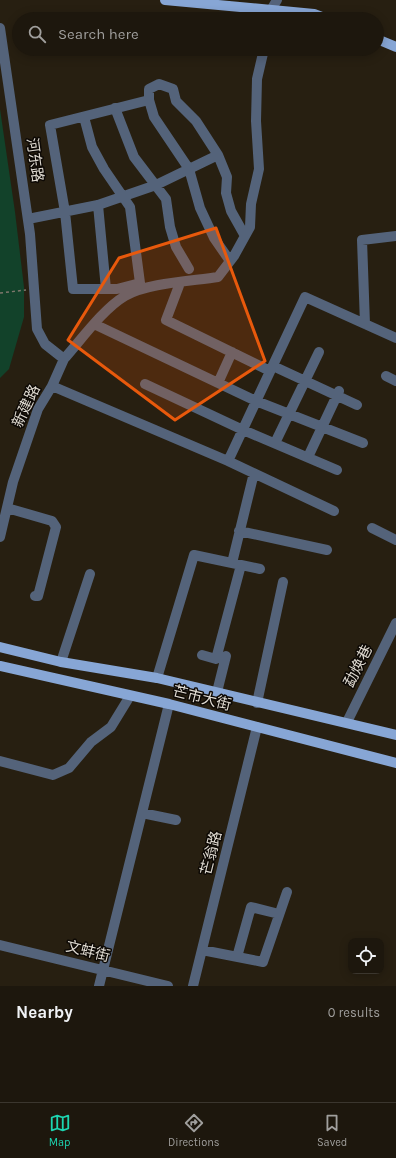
<!DOCTYPE html>
<html lang="en">
<head>
<meta charset="utf-8">
<style>
	:root { --surface:#1d170d; --page:#252016; --text:#f1f3f6; --muted:#a09f9d; --line:#3b362e; --accent:#1dd5b1 }
	body { margin:0; font-family:Karla,"Noto Sans SC",sans-serif; background:var(--page); color:var(--text) }
	.controls { position:absolute; right:12px; bottom:12px; display:grid; overflow:hidden; border-radius:8px; box-shadow:0 2px 10px #0003 }
	.controls button { width:36px; height:36px; display:grid; place-items:center; padding:0; border:0; border-bottom:1px solid var(--line); background:var(--surface); color:var(--text); font:20px sans-serif }
	.list { margin:0; padding:0; list-style:none }
	h2 { display:flex; justify-content:space-between; align-items:center; height:52px; margin:0; padding:0 16px; font-size:17px }
	h2 small { font-size:13px; font-weight:400; color:var(--muted) }
	.icon { flex:none; width:22px; height:22px; fill:none; stroke:currentColor; stroke-width:2; stroke-linecap:round; stroke-linejoin:round }
	.map { position:relative; flex:none; width:396px; height:986px; overflow:hidden }
	.search { position:absolute; background:var(--surface); box-shadow:0 2px 10px #0003; left:12px; right:12px; top:12px; height:44px; display:flex; align-items:center; gap:10px; box-sizing:border-box; padding:0 14px; border-radius:22px; color:var(--muted); font-size:15px }
	.sheet { height:116px; background:var(--surface) }
	nav { display:flex; justify-content:space-around; align-items:center; box-sizing:border-box; height:56px; border-top:1px solid var(--line); background:var(--surface); font-size:11px; color:var(--muted) }
	nav a { display:grid; justify-items:center; gap:2px }
	nav .on { color:var(--accent) }
	.map>svg:first-child { display:block }
</style>
</head>
<body>
<div class="map">
<svg width="396" height="986" viewBox="0 0 396 986">
	<rect width="100%" height="100%" fill="#271f11"/>
	<path fill="#12422a" d="M0 109 15 212 24 287V317L9 369 0 378Z"/>
	<g fill="none" stroke-linecap="round" stroke-linejoin="round">
		<path stroke="#7e776c" stroke-width="1.5" stroke-dasharray="3 3" stroke-linecap="butt" d="M0 293 26 290"/>
		<path stroke="#54637a" stroke-width="10" d="M270 19 271 10 277 0
			M0 28 30 234 37 329 45 344 64 359 52 386 38 409 13 482 0 537
			M149 100 154 117 189 169 200 208 214 238 230 261
			M115 108 134 157 166 199 170 227 176 247 189 269
			M84 117 92 147 104 169 130 207 140 283 117 289H73L65 212 50 125 149 100V89L159 84 173 89 176 101 196 121 218 155 227 177 226 193 231 211 245 236
			M98 205 106 289
			M28 219 98 205 156 185 218 155
			M180 283 166 320 270 371
			M94 324 256 401 363 443
			M365 324 362 240 396 236
			M64 359C81 340 103 309 125 296 146 283 193 281 218 277L234 256 250 227 251 204 259 169 256 121 257 79 264 49
			M273 366 357 405
			M386 376 396 381
			M218 383 232 352
			M145 384 243 430 337 470
			M52 386 228 461 334 511
			M275 443 319 352
			M308 457 339 391
			M228 461 305 297 396 338
			M7 508 52 521 56 527 38 596H35
			M372 528 396 540
			M239 531 327 550
			M232 563 253 477
			M202 655 216 659 241 565
			M61 662 90 574
			M157 678 194 555 260 569
			M217 692 226 656
			M257 703 283 582
			M347 722 396 623
			M0 761 53 775 69 768 91 742 111 727 130 696
			M142 813 176 820
			M0 945 168 986
			M202 950 263 962 287 892
			M237 957 251 907 279 914
			M99 986 169 704
			M193 986 257 727"/>
		<path stroke="#87a6d5" stroke-width="10" d="M165 0 314 14 327 19
			M377 39 396 47
			M0 647 61 662 157 678 396 735
			M0 666 169 704 396 763"/>
	</g>
	<path fill="#e8590c" fill-opacity="0.2" stroke="#e8590c" stroke-width="3" stroke-linejoin="round" d="M216 228 265 361 175 420 68 340 119 258Z"/>
	<g text-anchor="middle" stroke-width="3" stroke-linejoin="round" paint-order="stroke">
		<g font-size="15" fill="#dfdad1" stroke="#0d0905">
			<text transform="translate(35 160) rotate(82)" y="5">河东路</text>
			<text transform="translate(26 406) rotate(-65)" y="5">新建路</text>
			<text transform="translate(358 666) rotate(-63)" y="5">勐焕巷</text>
			<text transform="translate(202 698) rotate(14)" y="5">芒市大街</text>
			<text transform="translate(211 853) rotate(-76)" y="5">芒翁路</text>
			<text transform="translate(88 951) rotate(14)" y="5">文蚌街</text>
		</g>
	</g>
</svg>
<div class="controls">
<button><svg class="icon" aria-label="locate" viewBox="0 0 24 24"><circle cx="12" cy="12" r="6"/><path d="M12 2v4M12 18v4M2 12h4M18 12h4"/></svg></button>
</div>
<div class="search"><svg class="icon" aria-label="search" viewBox="0 0 24 24"><circle cx="10" cy="10" r="6"/><path d="M15 15l6 6"/></svg>Search here</div>
</div>
<section class="sheet">
<h2>Nearby<small>0 results</small></h2>
<ul class="list">
</ul>
</section>
<nav>
<a class="on"><svg class="icon" aria-label="map" viewBox="0 0 24 24"><path d="M3 6l6-2 6 2 6-2v14l-6 2-6-2-6 2zM9 4v14M15 6v14"/></svg>Map</a>
<a><svg class="icon" aria-label="directions" viewBox="0 0 24 24"><path d="M12 3l9 9-9 9-9-9zM9 14v-3h6M13 9l2 2-2 2"/></svg>Directions</a>
<a><svg class="icon" aria-label="saved" viewBox="0 0 24 24"><path d="M7 4h10v16l-5-4-5 4z"/></svg>Saved</a>
</nav>
</body>
</html>
